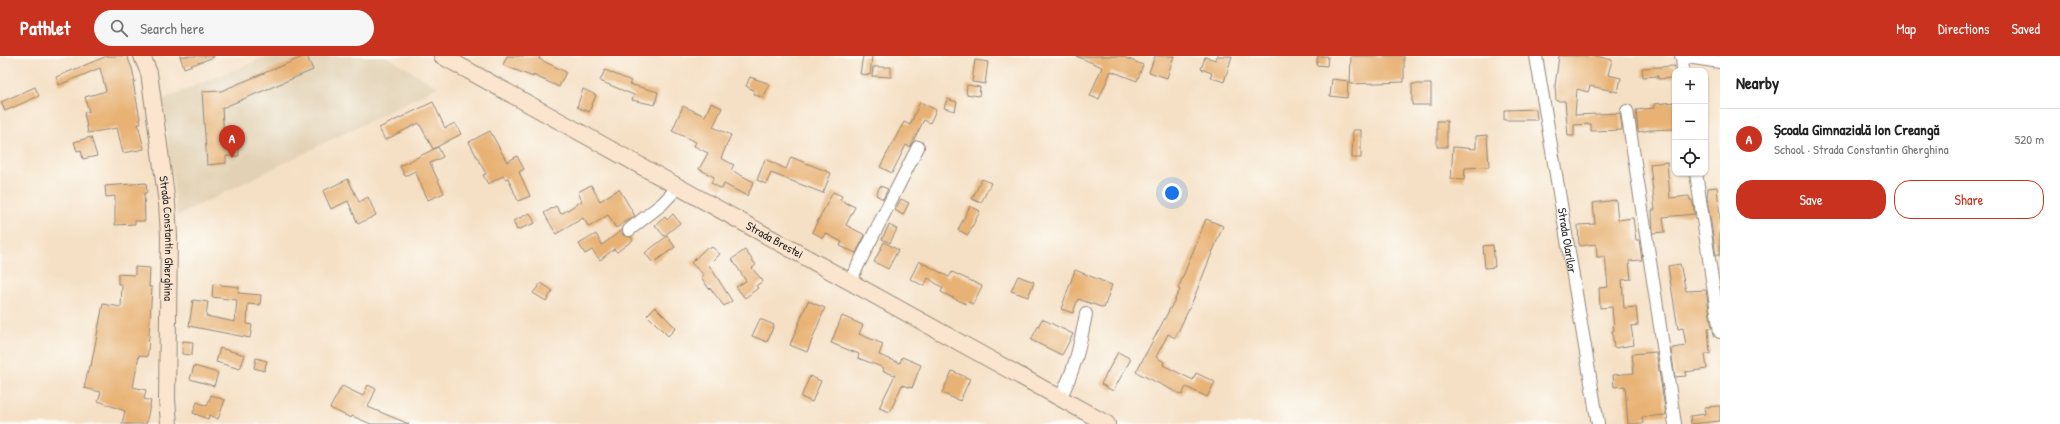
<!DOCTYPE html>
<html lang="en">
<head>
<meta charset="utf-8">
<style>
	:root { --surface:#fff; --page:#f6f6f6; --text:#222; --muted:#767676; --line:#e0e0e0; --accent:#c8321e }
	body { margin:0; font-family:"Patrick Hand",sans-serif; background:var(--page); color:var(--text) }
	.controls { position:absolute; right:12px; top:12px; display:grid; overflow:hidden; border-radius:8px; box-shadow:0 1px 3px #0004 }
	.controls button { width:36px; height:36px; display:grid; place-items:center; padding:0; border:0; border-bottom:1px solid var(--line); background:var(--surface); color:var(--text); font:20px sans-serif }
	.you { position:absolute; left:1172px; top:137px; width:14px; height:14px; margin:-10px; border:3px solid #fff; border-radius:50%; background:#1a73e8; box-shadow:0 0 0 6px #1a73e833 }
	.badge { display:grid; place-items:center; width:26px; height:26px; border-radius:50%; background:var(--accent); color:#fff; font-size:13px; font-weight:700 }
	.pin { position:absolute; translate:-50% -33px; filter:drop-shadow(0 1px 2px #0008) }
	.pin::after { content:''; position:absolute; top:21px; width:14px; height:12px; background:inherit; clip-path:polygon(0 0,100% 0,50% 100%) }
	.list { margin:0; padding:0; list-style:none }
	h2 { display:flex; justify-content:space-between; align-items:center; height:52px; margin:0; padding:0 16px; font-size:17px }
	h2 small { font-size:13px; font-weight:400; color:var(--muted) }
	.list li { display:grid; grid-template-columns:26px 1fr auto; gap:12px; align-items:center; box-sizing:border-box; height:60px; padding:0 16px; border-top:1px solid var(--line) }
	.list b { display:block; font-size:15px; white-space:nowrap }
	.list p { margin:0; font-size:13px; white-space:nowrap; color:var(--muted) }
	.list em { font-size:13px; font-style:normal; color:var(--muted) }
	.actions { display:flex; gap:8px; padding:12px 16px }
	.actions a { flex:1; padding:9px 0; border:1px solid var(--accent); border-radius:16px; text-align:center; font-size:14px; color:var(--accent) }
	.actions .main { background:var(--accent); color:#fff }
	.icon { flex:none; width:22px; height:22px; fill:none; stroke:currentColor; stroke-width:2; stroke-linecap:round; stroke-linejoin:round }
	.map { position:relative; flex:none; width:1720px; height:368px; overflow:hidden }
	header { display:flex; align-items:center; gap:24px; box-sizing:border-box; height:56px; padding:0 20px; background:var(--accent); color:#fff }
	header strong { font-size:19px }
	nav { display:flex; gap:22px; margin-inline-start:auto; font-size:14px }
	.search { width:280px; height:36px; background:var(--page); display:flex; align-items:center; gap:10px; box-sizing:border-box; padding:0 14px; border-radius:22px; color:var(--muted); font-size:15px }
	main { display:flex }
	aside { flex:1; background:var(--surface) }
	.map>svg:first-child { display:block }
</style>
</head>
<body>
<header>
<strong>Pathlet</strong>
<div class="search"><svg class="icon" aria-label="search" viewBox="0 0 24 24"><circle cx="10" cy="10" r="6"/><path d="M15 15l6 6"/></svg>Search here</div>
<nav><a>Map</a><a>Directions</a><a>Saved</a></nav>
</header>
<main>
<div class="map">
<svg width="1720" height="368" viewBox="0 0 1720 368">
	<rect width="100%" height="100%" fill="#fdfcf7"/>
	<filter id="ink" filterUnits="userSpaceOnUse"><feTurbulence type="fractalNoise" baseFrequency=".025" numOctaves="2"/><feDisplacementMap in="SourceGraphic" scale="8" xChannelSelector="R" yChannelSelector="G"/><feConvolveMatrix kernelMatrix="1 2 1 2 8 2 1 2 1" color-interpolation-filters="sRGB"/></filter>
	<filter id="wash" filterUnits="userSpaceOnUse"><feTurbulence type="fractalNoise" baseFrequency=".012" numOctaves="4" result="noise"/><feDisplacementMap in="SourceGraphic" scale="16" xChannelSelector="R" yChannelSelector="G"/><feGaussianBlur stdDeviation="0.9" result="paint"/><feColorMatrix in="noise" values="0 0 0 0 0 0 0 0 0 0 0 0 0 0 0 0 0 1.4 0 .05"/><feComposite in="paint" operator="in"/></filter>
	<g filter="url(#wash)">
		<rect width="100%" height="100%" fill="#f5e0c5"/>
		<path fill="#e2d1b4" d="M268 0H386L438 31 177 160 163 43Z"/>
		<g id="blocks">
			<path fill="#e8b274" d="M107 0H127L132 12 135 26H133L141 68H138L144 93 123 97 117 72 88 77 84 56H89L85 41 106 35 100 12 59 29 56 21Z
				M180 0H214V1L184 12Z
				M305 0H307L313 14 222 52 224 81 238 80 239 100H226V107L207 109 202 36 221 35Z
				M507 0H540L539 3 566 16 559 31 533 19V21L503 9Z
				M863 0H872L870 19 860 18Z
				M1076 0H1121L1143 9 1137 25 1111 15 1099 43 1090 40 1102 11Z
				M1155 0H1174L1167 22 1149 16Z
				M1217 0H1232L1224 26 1210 21 1212 17 1201 13 1205 1 1216 4Z
				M1318 0H1328L1327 10 1316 9Z
				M1351 0H1404V26L1350 28Z
				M1559 0H1596L1612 4 1608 19 1621 22 1618 36 1590 30 1588 36 1577 33 1575 59 1620 57 1622 74 1591 75V68L1574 69V80H1568L1565 45H1556L1555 30Z
				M975 4 988 6 985 28 972 26Z
				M1675 10 1673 22 1658 23V20L1643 21 1642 12Z
				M873 11H891V21L872 20Z
				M605 14 631 25 629 28 658 36 655 49 632 44 634 39 600 25Z
				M750 21 770 28 763 42 754 38 755 35 746 30Z
				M1332 23 1348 25 1347 42 1330 40Z
				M1412 28H1431V49H1412Z
				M967 29 980 31 979 40 966 38Z
				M35 31 39 40 5 55 1 46Z
				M583 33 596 39 589 56 577 51Z
				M947 43 957 46 955 55 944 52Z
				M433 46 445 72 455 67 461 78 433 93 419 67 385 84 379 72Z
				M920 46 936 54 930 67 924 64 910 91 906 89 892 117 880 111 904 66 910 69Z
				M1675 46V73L1650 74 1638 76 1636 54 1654 52V48Z
				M711 47 722 52 713 71 731 79 721 102 734 109 731 114 754 126 747 140 724 128 722 133 711 127 714 121 699 113 708 97 694 90 696 86 672 75 683 50 705 60Z
				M1536 53 1537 64H1504V54Z
				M1437 65H1447V91H1437Z
				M1353 74H1361V102H1352Z
				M490 75 507 106 517 100 524 113 519 116 530 140 518 145 508 122 505 123 503 120 488 128 483 119 486 118 469 86Z
				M1487 79 1489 111 1465 112 1464 124 1451 123 1453 91 1476 93V80Z
				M91 81 97 100 83 103 81 94 77 95 74 86Z
				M438 91 443 101 430 107 444 137 428 144 415 115 405 120 400 110Z
				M791 101 831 117 823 137 771 117 766 128 757 124 765 103 786 113Z
				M1667 106 1670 142 1689 140 1690 144H1692L1695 158 1663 161 1665 176 1653 177 1652 154H1655L1650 108Z
				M348 123 359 146 368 141 376 159 358 168 348 145 331 153 323 135Z
				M982 123 991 127 981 147 972 143Z
				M146 127 147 137H144L145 165H135V168L115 169V140L106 141 105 130Z
				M591 129 600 145 619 133 635 160 616 172 608 159 589 171 583 162 556 178 544 157 556 150 561 158 582 145 578 136Z
				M880 130 888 133 883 143 876 139Z
				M1717 131 1720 161V199H1716L1707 142 1708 132Z
				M833 136 842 140 840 144 855 151 846 169 865 179 856 197 840 190 842 186 825 177 823 182 812 176Z
				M901 143 909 147 903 159 895 154Z
				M1616 144 1618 164 1633 162 1636 184H1639L1642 204 1629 205 1631 223 1622 224 1624 252 1636 251 1638 269 1631 270 1634 289 1614 292 1612 275 1614 274 1612 251 1600 252 1599 232 1608 231 1605 201H1597L1596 188 1579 190 1578 169 1595 168 1593 147Z
				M970 150 980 155 968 179 958 174Z
				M530 157 535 167 517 174 513 165Z
				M673 158 680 167 664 180 655 169 665 161 667 164Z
				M1206 163 1223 170 1191 249 1175 282 1168 278 1156 301 1164 306 1163 309 1193 324 1196 317 1215 326 1207 341 1186 331 1182 339 1136 316 1180 234 1178 233Z
				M889 169 897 173 890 187 882 183Z
				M622 174 623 179 631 181 633 184 617 196 614 193 600 204 592 194 585 198 579 188 596 178 602 189Z
				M667 180 675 191 653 207 645 197Z
				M884 186 898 194 888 213 874 206Z
				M1493 189 1495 211 1485 212 1483 190Z
				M707 191 709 193 712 191 720 198 709 209 732 245 724 250 710 232 709 233 701 221 704 219 691 207Z
				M745 194 756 209 752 212 763 225 756 230 758 232 745 242 736 231 746 225 732 203Z
				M919 205 949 221 952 216 982 230 973 248 968 246 966 248 941 236 943 232 928 222 924 230 910 223Z
				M1680 208 1686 235 1706 234 1712 272H1708L1710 298H1705L1707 313 1685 316 1686 320 1675 321 1671 295 1673 292 1686 290 1683 272 1678 273 1668 210Z
				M135 211 150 212 149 231H152L148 295 147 301 139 299 133 331 146 334 144 343 151 345 146 368H122L125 355 98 345 101 336 84 332 89 310H91L103 248 121 251 122 228H118V218L135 219Z
				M1075 214 1112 229 1104 252 1078 243 1073 257 1061 253Z
				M1018 220 1034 226 1028 241 1011 235Z
				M541 227 553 235 546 245 533 237Z
				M213 228 239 231 238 237 261 239 260 249 248 248 247 268 252 269 250 282 189 270 193 244 208 246 206 260 235 266 237 244 212 241Z
				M808 245 825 252 807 296 790 289Z
				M655 251 676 272 668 280 647 259Z
				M842 260 863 269 859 278 883 288 879 299 900 307 902 301 921 309 912 332 902 329 890 356 879 352 895 319 883 315 884 312 858 302 859 298 831 287Z
				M760 263 774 269 767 286 752 280Z
				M1042 263 1073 278 1062 299 1031 284Z
				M183 285 193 286 192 299 182 298Z
				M220 292 245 299 240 313 216 306Z
				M1118 296 1131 303 1113 335 1101 328Z
				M1656 296 1666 359 1642 361 1643 368H1628L1625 330 1614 331 1613 319 1634 317 1632 298Z
				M256 302 267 305 264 315 254 312Z
				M194 310 218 317 214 330 190 323Z
				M952 315 970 323 960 345 942 337Z
				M810 320 821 325 812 346 801 341Z
				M368 329 376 333 368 351 409 368H371L352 360 351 362 330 352 342 330 363 340Z
				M211 339 225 344 218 363 209 359 208 363 193 357 197 346 207 350Z
				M1720 350V365L1691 368 1690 360 1705 358 1704 351Z"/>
		</g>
	</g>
	<g filter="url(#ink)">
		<use href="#blocks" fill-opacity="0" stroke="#908678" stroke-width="1"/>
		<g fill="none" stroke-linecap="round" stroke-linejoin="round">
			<g stroke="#908678" stroke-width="14">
				<g id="street">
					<path id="s1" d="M1536 0 1598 368"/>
					<path d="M1681 0 1720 6"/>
					<path d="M1682 0 1683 15"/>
					<path d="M1627 55 1675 368"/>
					<path d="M1696 117 1720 276"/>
					<path d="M629 174 662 148 679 130"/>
					<path d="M850 225 918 91"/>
					<path d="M1060 342C1075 314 1080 289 1086 258"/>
				</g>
			</g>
			<g stroke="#908678" stroke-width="18">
				<g id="secondary">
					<path id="s2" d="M142 0 149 17 167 147 169 180 167 343 169 368"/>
					<path id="s3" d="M442 0 1107 368"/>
				</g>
			</g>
			<use href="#street" stroke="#fff" stroke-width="12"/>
			<use href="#secondary" stroke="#fce5cf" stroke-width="16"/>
		</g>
	</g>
	<g text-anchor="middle" stroke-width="3" stroke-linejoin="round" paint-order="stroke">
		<g font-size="12" fill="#2b2b2b" stroke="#fdfcf7">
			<text dy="4" stroke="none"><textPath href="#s2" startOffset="185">Strada Constantin Gherghina</textPath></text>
			<text dy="4" stroke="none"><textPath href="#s3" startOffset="380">Strada Brestei</textPath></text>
			<text dy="4" stroke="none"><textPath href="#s1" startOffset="187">Strada Olarilor</textPath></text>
		</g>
	</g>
</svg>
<div class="controls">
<button>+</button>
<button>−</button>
<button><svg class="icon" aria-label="locate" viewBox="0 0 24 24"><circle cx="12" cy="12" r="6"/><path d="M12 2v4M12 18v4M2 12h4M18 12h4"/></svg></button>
</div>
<div class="you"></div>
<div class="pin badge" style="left:232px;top:102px">A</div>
</div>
<aside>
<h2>Nearby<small></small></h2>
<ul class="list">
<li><span class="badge">A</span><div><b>Școala Gimnazială Ion Creangă</b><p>School · Strada Constantin Gherghina</p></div><em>520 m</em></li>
</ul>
<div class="actions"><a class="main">Save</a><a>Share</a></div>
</aside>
</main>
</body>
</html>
